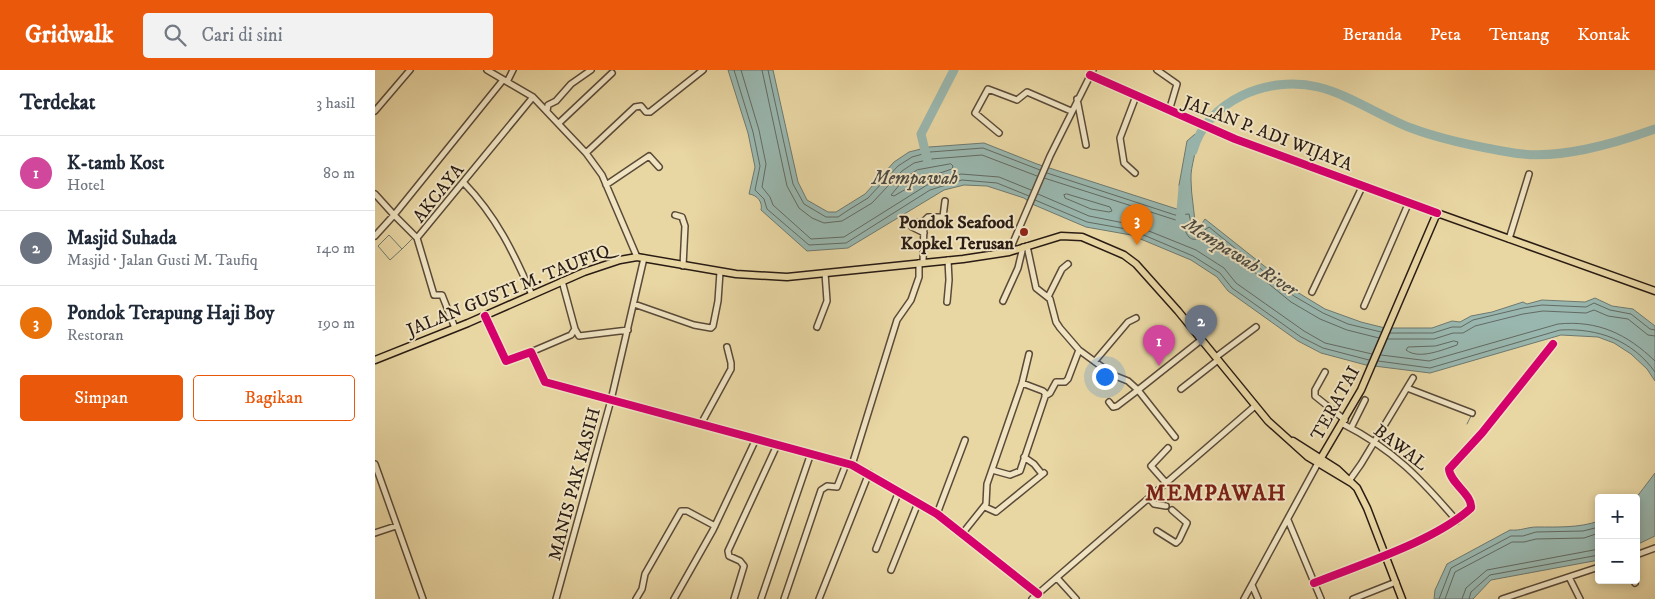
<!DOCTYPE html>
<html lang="id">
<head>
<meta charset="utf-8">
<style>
	:root { --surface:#fff; --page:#f2f2f3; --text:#1f2937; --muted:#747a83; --line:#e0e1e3; --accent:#ea580c }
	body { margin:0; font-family:"IM FELL DW Pica",serif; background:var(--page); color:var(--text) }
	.controls { position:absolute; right:15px; bottom:15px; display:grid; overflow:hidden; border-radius:5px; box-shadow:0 2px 8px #0003 }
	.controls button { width:45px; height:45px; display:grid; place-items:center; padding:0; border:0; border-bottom:1px solid var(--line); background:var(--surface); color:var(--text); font:25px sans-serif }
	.you { position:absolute; left:729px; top:306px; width:18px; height:18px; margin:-12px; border:4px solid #fff; border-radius:50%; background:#1a73e8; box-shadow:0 0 0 8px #1a73e833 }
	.badge { display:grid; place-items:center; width:32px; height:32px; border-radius:50%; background:var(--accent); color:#fff; font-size:16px; font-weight:700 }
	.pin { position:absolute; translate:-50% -41px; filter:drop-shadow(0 1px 2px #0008) }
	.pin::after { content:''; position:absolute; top:26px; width:18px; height:15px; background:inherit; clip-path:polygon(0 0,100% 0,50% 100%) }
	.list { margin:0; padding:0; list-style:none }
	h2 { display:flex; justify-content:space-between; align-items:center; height:65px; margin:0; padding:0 20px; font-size:21px }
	h2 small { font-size:16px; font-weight:400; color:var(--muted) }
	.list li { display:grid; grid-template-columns:32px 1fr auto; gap:15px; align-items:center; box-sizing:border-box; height:75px; padding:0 20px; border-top:1px solid var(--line) }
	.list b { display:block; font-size:19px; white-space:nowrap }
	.list p { margin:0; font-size:16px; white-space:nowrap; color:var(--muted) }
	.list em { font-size:16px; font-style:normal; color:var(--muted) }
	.actions { display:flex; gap:10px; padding:15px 20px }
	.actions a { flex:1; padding:11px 0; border:1px solid var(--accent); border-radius:5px; text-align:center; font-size:18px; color:var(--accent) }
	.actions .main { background:var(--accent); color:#fff }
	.icon { flex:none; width:28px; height:28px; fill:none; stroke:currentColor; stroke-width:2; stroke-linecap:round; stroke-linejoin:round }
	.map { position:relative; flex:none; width:1280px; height:529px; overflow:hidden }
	header { display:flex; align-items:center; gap:30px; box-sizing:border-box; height:70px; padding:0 25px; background:var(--accent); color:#fff }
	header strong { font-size:24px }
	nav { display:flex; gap:28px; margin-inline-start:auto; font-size:18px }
	.search { width:350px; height:45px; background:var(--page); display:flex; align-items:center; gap:12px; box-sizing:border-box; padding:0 18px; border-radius:5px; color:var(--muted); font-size:19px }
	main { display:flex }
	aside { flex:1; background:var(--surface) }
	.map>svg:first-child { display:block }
</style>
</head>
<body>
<header>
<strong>Gridwalk</strong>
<div class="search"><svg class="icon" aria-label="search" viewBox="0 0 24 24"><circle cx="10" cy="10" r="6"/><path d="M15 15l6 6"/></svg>Cari di sini</div>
<nav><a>Beranda</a><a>Peta</a><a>Tentang</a><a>Kontak</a></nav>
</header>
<main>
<aside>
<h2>Terdekat<small>3 hasil</small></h2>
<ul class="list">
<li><span class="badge" style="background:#d1479c">1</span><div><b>K-tamb Kost</b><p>Hotel</p></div><em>80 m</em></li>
<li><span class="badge" style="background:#6b7280">2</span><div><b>Masjid Suhada</b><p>Masjid · Jalan Gusti M. Taufiq</p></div><em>140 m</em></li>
<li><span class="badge" style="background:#e8710a">3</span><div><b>Pondok Terapung Haji Boy</b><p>Restoran</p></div><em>190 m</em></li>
</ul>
<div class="actions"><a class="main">Simpan</a><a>Bagikan</a></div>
</aside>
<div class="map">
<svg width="1280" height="529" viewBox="0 0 1280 529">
	<rect width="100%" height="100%" fill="#e8d6a3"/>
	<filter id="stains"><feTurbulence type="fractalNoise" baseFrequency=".004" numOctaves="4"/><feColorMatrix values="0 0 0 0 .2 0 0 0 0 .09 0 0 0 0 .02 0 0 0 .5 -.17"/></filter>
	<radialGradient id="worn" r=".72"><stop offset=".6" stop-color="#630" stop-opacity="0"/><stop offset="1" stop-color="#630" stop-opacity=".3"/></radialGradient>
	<path fill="#99b7af" stroke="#6d7971" d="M353 0H398L423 112 432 130 453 142H461L490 124 519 92 534 82 554 77 609 73 662 94 808 141 804 115 812 71 820 64C824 80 815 94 816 110 816 126 820 142 820 158L823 159 830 149 922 222 950 239 986 252 1010 258H1057L1077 251 1085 252 1096 246 1117 242 1148 232 1152 234 1167 230 1210 232 1220 228 1237 236 1258 239 1280 256V311L1272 299 1256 284 1239 273 1223 267 1186 265 1055 303 991 295 946 283 923 271 853 221 842 207 816 190 756 165 711 157 657 134 649 128 612 116 589 115 569 120 473 178 432 181 386 140C388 132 382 125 374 124L380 97 373 63Z
		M1280 403V466L1261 475V428Z
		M1224 451V490L1116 510 1098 529H1059L1060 520 1072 494 1135 460C1146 461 1152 457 1162 457 1182 457 1204 458 1224 451Z"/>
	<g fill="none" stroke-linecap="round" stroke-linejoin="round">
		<path stroke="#626a62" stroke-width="1" d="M359 0 378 62 385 96 380 120 389 129 392 139 434 175 471 173 555 120 587 110 622 113 654 126
			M366 0 384 60 391 94 387 117 395 127 398 135 436 169 469 167 552 115 586 104 624 107 656 120
			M387 0 412 116 424 138 437 148 449 153 467 151 497 133 527 101 539 93 556 89 607 85 662 106
			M393 0 418 114 429 134 451 147H463L475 139 493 128 523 96 537 87 555 82 608 78 665 100
			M576 94 578 96 577 99 550 108 519 126 516 125 531 107 542 100Z
			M672 103 800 145 814 144 818 162 824 164 834 157 919 226 948 243 973 254 1006 262
			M669 108 807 152C814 173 816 171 835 166L916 232 945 249 972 260 1004 268
			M663 124 714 146 759 155 821 180 849 198 861 213 929 261 950 273 997 284
			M692 124 735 137 737 141 734 142 716 139 690 128 689 125Z
			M660 130 712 152 757 160 818 186 845 203 857 218 926 267 948 278 994 290
			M1015 263H1058L1077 257H1086L1098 250 1148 238 1167 235 1211 237 1219 233 1235 240 1256 244 1275 259 1280 260
			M1013 269H1059L1078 263H1088L1100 256 1148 244 1168 241 1211 243 1219 240 1233 246 1253 249 1273 265 1280 266
			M1079 271 1083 272 1082 275C1067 280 1044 290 1031 280L1033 277 1060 276Z
			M1006 285 1054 291 1183 254C1223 250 1252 264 1280 291
			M1003 291 1055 298 1185 260C1223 258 1257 270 1280 302
			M1064 529 1076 498 1136 466H1148L1161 462 1208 461 1224 457
			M1070 529 1080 502 1137 472H1149L1161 469 1209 468 1224 463
			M1087 529 1091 518 1112 500 1224 479
			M1094 529 1096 522 1115 505 1224 485"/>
		<path stroke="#6d7971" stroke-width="1" d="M27 179 15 190 3 176 14 165 27 179 38 168
			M1092 354 1096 346"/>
		<path stroke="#99b7af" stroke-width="9" d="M818 81C832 30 894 5 943 17 973 24 1007 47 1036 58 1065 69 1109 78 1139 83 1184 90 1238 74 1280 59
			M552 89 546 64 579 0
			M805 152 808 118"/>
		<g stroke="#5a4a38" stroke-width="8">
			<path id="minor" d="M112 0 158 27 211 83 227 105 262 187
				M782 0 802 14 794 41
				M715 5 860 69 1062 143
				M132 12 138 0
				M702 29 711 75
				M0 41 35 0
				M172 41 173 35 181 31 196 14 216 0
				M184 53 237 3
				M624 63 600 43 613 19 642 30 652 22 696 41
				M211 83 260 37 266 36 271 42H275L328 0
				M760 103 749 93 745 68 761 26
				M89 113C121 146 139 183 157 225
				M231 115 274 86 284 97
				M0 124 19 145 0 166
				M300 145 307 147 310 156 308 196
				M548 154 541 152 537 157 549 163
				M42 168 158 27
				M1134 169 1154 104
				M652 176 661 218 675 229 681 252 685 258 704 280 738 305 753 311 763 320 826 270
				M634 182 675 86 718 0
				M548 193 549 151 553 147H568L570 131
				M937 222 988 115
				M673 227 687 199 693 194
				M628 231 643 198 648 177
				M572 232 574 210 573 190
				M259 234 319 255 336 258 338 256 343 231 345 202
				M989 236 1034 132
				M110 246 131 291 156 282 170 312 477 395 562 444 663 524
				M442 257 452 231 450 203
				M80 258 67 225H59L42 168 19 145 128 10
				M200 259 204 266 253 260
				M156 282 196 265 200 259 187 211
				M841 287 881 257
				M720 291 753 252 761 248
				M950 302 940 320V326L970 350
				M1032 318 1097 343
				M806 319 843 290
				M670 326 675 323 681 312H690L693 309 704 280
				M734 332 738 337 742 336 763 320 800 367
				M326 354 356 299V293L352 277
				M968 354C1018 379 1046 409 1082 451
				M976 358 990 330
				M649 387 659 394 667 404
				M0 394 48 529
				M477 395 522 250 536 230 544 207V193
				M617 400 635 405 645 401 671 324 668 321 647 313
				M974 411 986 394 1038 308
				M791 413 776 396 793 378
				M774 428 779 434 791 436
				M610 437 621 442 669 403
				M562 444 590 370
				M913 450 946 529
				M782 461 801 473 804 470 812 453 797 440
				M0 463 21 456
				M587 464 611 434 612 414 647 313 654 284
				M501 479 524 421
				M1261 485 1280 478
				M516 500 543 433
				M1194 507 1205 529
				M682 508 701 529
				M1258 510 1260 513
				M939 513C986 494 1060 471 1096 438 1098 425 1075 413 1074 399L1107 363 1178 274
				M877 515 883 529
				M181 529 236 330 269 188
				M261 529 267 519 270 504 306 441H312L340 456
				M299 529 338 460 381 369
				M359 529 369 496 365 491 354 486 353 481 402 375
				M386 529 436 383
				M409 529 446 420 452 416 462 417 471 394
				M444 529 494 403
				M657 529 880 336
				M869 529 943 393
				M978 529 1021 512
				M1127 529 1224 497"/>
		</g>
		<g stroke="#2a1c14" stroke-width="9">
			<path id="major" d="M0 290 93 253 209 202 245 190 262 187 361 204 412 207 588 189 634 182 686 166 707 167 749 185 761 194 803 241 893 351 933 387 978 414
				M918 371 962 399 982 418 992 438 1027 529
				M943 393 986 320 1062 143 1280 221"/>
		</g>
		<use href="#minor" stroke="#f0e4c3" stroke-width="5"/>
		<use href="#major" stroke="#e8d6a3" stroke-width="6"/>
		<g stroke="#f0e4c3" stroke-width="11">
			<path id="cycleway" d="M715 5 860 69 1062 143
				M110 246 131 291 156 282 170 312 477 395 562 444 663 524
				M939 513C986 494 1060 471 1096 438 1098 425 1075 413 1074 399L1107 363 1178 274"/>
		</g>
		<use href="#cycleway" stroke="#d6006c" stroke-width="8"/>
	</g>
	<circle fill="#8f2418" stroke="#f0e4c3" stroke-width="2" cx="649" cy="162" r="5"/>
	<g text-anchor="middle" stroke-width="4" stroke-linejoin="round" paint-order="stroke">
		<g font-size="18" fill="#2a1c14" stroke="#f0e4c3">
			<text transform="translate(893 63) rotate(21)" y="6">JALAN P. ADI WIJAYA</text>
			<text transform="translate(63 123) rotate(-51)" y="6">AKCAYA</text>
			<text transform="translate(133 220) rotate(-22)" y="6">JALAN GUSTI M. TAUFIQ</text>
			<text transform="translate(960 333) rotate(-61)" y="6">TERATAI</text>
			<text transform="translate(1026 377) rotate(38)" y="6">BAWAL</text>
			<text transform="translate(199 414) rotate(-75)" y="6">MANIS PAK KASIH</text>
		</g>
		<g font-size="18" font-weight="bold" fill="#2a1c14" stroke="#f0e4c3" text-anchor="end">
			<text x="639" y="158">Pondok Seafood<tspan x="639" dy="21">Kopkel Terusan</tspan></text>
		</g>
		<g font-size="19" font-style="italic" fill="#4b4a42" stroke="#f0e4c3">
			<text x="540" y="114">Mempawah</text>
			<text transform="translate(866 186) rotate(32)" y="7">Mempawah River</text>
		</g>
		<g font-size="22" font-weight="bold" letter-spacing="1" fill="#7a1f14" stroke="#f0e4c3">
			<text x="841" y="430">MEMPAWAH</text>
		</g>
	</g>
	<rect width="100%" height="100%" filter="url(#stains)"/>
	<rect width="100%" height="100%" fill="url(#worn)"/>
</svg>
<div class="controls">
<button>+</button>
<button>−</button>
</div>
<div class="you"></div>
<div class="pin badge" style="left:784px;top:296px;background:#d1479c">1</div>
<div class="pin badge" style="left:826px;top:276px;background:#6b7280">2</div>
<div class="pin badge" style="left:762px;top:175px;background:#e8710a">3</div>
</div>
</main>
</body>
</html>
